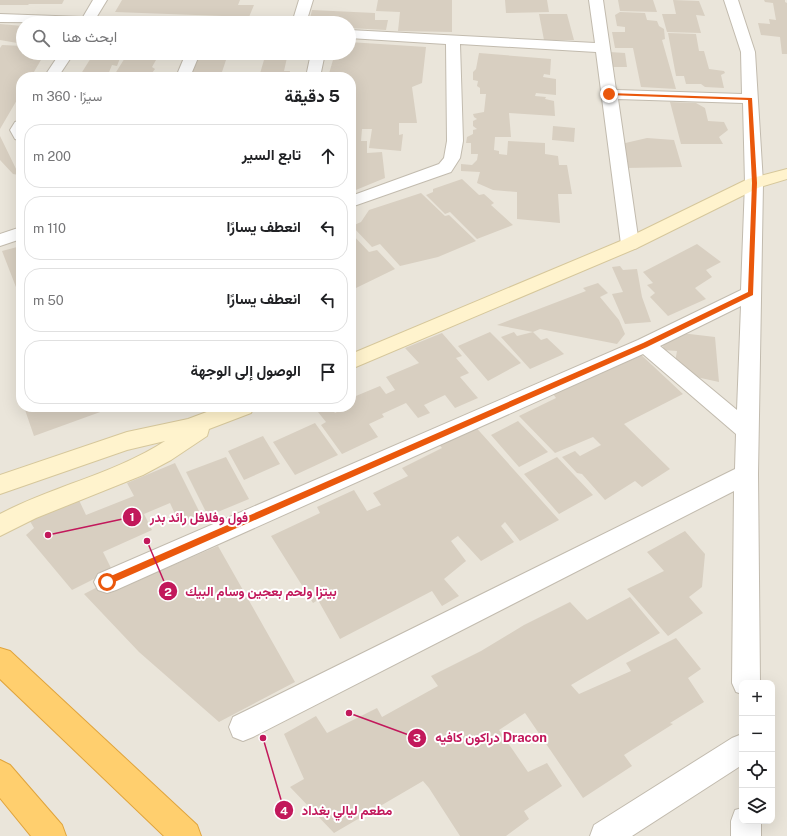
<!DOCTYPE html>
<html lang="ar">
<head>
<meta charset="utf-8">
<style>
	:root { --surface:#fff; --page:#f6f6f6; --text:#202124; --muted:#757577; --line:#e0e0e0 }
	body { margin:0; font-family:"Public Sans",Vazirmatn,sans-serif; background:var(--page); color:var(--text); direction:rtl }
	.controls { position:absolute; right:12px; bottom:12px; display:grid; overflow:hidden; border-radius:8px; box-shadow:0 4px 16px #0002 }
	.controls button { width:36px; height:36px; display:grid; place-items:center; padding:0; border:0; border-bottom:1px solid var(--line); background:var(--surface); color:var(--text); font:20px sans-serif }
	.stop { position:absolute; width:12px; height:12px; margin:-9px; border:3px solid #ea580c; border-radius:50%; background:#fff }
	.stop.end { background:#ea580c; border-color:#fff; box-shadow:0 1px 4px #0008 }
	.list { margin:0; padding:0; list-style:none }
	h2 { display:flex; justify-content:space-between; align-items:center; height:52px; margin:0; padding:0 16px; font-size:17px }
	h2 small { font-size:13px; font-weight:400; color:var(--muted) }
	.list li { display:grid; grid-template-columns:26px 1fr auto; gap:12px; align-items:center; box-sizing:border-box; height:64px; margin:0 8px 8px; padding:0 8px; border:1px solid var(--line); border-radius:16px }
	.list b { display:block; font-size:15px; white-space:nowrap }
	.list em { font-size:13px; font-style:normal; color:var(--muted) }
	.icon { flex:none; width:22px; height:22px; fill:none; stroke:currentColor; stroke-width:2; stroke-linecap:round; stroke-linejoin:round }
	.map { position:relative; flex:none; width:787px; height:836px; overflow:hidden; direction:ltr }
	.search { position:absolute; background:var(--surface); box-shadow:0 4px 16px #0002; left:16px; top:16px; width:340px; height:44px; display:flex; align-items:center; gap:10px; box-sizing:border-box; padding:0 14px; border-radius:22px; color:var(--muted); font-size:15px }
	.panel { position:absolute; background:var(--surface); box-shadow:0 4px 16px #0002; left:16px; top:72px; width:340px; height:340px; border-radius:16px; direction:rtl }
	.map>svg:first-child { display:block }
</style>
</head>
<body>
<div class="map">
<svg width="787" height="836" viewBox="0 0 787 836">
	<rect width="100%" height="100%" fill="#f6f3ec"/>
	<path fill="#eae5da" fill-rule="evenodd" d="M0 0H787V836H0ZM23 23H349V53H23ZM21 77H351V407H21ZM742 683H772V821H742Z"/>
	<path fill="#d8cfc1" d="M0 0H64L62 4H29L28 5H0Z
		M122 0H240L238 5H254L249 17 115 12Z
		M378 0H452V32L398 31 400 12 376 11Z
		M505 0H547L549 12 506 13Z
		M618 0H653L657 12 620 11Z
		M673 0 699 1 705 16 696 15 701 33 667 32 662 14H676Z
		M764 0H785V2L787 3V54H782L780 37 761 35 758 23 770 24 769 19 776 20 773 3 765 2Z
		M312 10 375 13V20H388L386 30 349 28V23H312L309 22Z
		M620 12 645 13 647 20 657 21 659 26 664 29 665 39 662 40 676 89 641 87 633 48H615L612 32H625V27L617 26 615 15Z
		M539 14H567L574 40H544Z
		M0 24 23 26V44L0 40Z
		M668 33 696 34 699 51H704L709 69 724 71 725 73 721 75 724 88 705 87 701 84H686L684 76H676Z
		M349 42 426 47 422 83 412 87 417 123H399V135L403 134 401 151 369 148 372 129H362L361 141H367V153L382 152 385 178 351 192V77H328L335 53H349Z
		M2 45 23 46V53H45L31 77H21V93L0 129V48Z
		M610 52 625 53 627 67H612Z
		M94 53H122L117 66 112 65 107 77H79Z
		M128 53H160L152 67 155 69 149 77H113Z
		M200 53 228 54 222 72H212L210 77H191Z
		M266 53H288L284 71H290L289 77H259Z
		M479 53 551 59 550 75 544 74 543 77 556 79V95L536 93 535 96 546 97 545 99 554 101 555 116 509 113 511 137H495L494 150 499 151V154L507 155 508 141 545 143V154L558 156 559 165H567L572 194H558L560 223 517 219V192L493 190 477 183 480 172 461 171V164L472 165 477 160 478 154H471V143H466L467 137 473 134V130L477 129 473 126V121L477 119 474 117 473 114 484 112 486 94H480V88L477 86 478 81 473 80V72L476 69Z
		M670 102 696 103 705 108 708 121 724 122 728 130 719 137 723 144H681Z
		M553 126 575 128 574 142 552 140Z
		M0 136 19 175 13 174 0 160Z
		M647 138 674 140 682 167 625 168 621 144Z
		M462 179 479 195 484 194 494 203 491 205 513 225 477 239 450 212 445 214 426 195 433 192V189Z
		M421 193 445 216 449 215 476 241 438 257 400 266 380 244 372 247 352 226 361 222 369 210Z
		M351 233 369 252 377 250 395 269 356 288 351 283Z
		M697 244 721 262 706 270 712 277 695 288 706 299 668 316 650 297 655 293 647 285 653 283 643 272Z
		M21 246V300L2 251Z
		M620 266 623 270 637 269 642 297 651 322 625 324 612 294 623 292 612 267Z
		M598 283 608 293 600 297 619 320 625 334 617 344 540 329 533 332 497 325 586 291 583 288Z
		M664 331 715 337 719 382 687 375 675 362 677 351 663 350Z
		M490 332 521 363 488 381 458 346Z
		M514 332 517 336 533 332 541 340 547 338 564 354 530 369 501 337Z
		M442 333 462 356 456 358 469 373 460 377 478 398 455 408 445 395 424 405 430 413 418 418 406 403 382 414 384 417 369 424 378 437 342 454 321 425 326 422 318 412 330 407 335 413 347 407H351L353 404 351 398 380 386 386 394 395 390 386 377 419 363 405 348Z
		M637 351 683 394 624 424 670 469 642 487 635 481 605 500 582 474 577 473 562 457 575 451 580 456 601 445 593 437 555 453 519 416 556 398 553 394Z
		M24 407H114L34 436Z
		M518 421 548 452 519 467 491 435Z
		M315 423 338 455 295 475 273 442Z
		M472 423 559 520 520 541 505 522 501 526 514 542 481 561 458 536 451 541 466 561 444 579 459 596 442 606 432 591 340 639 318 600 313 603 271 536 320 513 317 507 354 490 367 511 381 505 373 493 408 476 402 468 442 448 435 440Z
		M263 436 280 464 244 480 228 451Z
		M226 457 249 499 208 516 186 472Z
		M557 457 593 495 559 514 524 474Z
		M175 463 203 519 181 527 170 503 144 514 152 530 103 552 112 570 72 590 26 535 34 528 28 518 78 498 86 515 134 496 127 483Z
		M685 531 705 554 702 587 689 597 703 613 668 636 627 589 664 571 647 552Z
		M218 546 295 682 219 722 139 652 84 594 117 577 122 587Z
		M630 597 660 633 571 685 579 694 631 671 626 663 676 638 701 669 688 678 704 702 670 723 673 724 624 755 632 766 583 798 525 713 499 730 528 772 547 763 562 786 524 811 529 819 506 836H460L429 788 423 781 334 833 290 787 304 779 284 734 316 716 327 733 377 708 382 717 438 686 431 676 481 651 524 625 570 602 587 620Z"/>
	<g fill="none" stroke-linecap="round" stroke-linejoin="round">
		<g stroke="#c2bbae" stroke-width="2">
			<path id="street" d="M93 0H107L96 18 128 19 133 20 135 23 0 22V14L83 17Z
				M299 0H313L306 23H292Z
				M589 0H603L616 90 742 94 741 52 724 0H738L755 52 763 183 758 474 760 683H742V694L736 692 732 683 734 491 253 737 243 741 233 737 229 727 233 717 735 469 736 434 643 354 116 590 107 593 98 590 94 582 98 574 638 340 741 290 745 183 743 103 618 99 639 244 637 248 630 250 623 248 621 244 596 52 460 44 463 141 460 158 451 172 351 207V196L439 164 444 158 447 141 446 44 349 38V30L595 43ZM741 306 737 410 660 346Z
				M60 53H74L58 77H44Z
				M186 53H200L190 77H176Z
				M311 53H325L320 77H306Z
				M21 120V141L15 139 10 130 15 122Z
				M21 227V239L0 246V234Z
				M742 734V765L632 836H590L594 825 732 738Z
				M742 808V821H761V836H731V821L735 810Z"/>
		</g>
		<g stroke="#d6c79b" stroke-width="2">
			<path id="secondary" d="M787 169V179L760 187 637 248 351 369V354L623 240 748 179Z
				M220 407H254L251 413 209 429 207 436 171 460 143 475 36 518 0 536V514C53 486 114 474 165 441L127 450 0 494V475L127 432 188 419Z"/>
		</g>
		<g stroke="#e0a43c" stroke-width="2">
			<path id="highway" d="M0 648 10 651 197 825 201 836H164L0 679Z
				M0 760 10 765 62 825 66 836H31L0 798Z"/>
		</g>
		<use href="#street" fill="#fff" fill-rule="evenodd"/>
		<use href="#secondary" fill="#fff3cd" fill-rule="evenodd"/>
		<use href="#highway" fill="#ffcf6e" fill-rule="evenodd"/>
	</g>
	<path fill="#ea580c" d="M609 93 752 98 757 183 753 295 647 347 110 584H104V579L643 343 748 292 752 183 748 100 607 95Z"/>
	<path fill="none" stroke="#c2185b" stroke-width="1.5" d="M48 535L132 517M147 541L168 591M349 713L417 738M263 738L284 810"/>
	<g fill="#c2185b" stroke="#fff" stroke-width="1.5">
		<circle cx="48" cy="535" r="4"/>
		<circle cx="147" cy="541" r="4"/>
		<circle cx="349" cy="713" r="4"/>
		<circle cx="263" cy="738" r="4"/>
		<circle cx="132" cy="517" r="10"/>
		<circle cx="168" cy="591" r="10"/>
		<circle cx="417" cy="738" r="10"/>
		<circle cx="284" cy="810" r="10"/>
	</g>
	<g font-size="12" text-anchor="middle" font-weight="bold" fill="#fff">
		<text x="132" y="521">1</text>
		<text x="168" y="596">2</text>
		<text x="417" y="742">3</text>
		<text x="284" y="815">4</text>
	</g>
	<g font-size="13" text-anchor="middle" font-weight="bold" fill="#c2185b" stroke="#fff" stroke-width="4" stroke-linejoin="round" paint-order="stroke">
		<text x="199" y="522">فول وفلافل رائد بدر</text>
		<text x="261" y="596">بيتزا ولحم بعجين وسام البيك</text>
		<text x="491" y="742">دراكون كافيه Dracon</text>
		<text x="347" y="815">مطعم ليالي بغداد</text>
	</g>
</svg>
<div class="controls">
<button>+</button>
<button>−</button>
<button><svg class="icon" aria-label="locate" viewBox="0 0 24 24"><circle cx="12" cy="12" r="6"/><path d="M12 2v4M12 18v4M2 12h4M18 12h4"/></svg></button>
<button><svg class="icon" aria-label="layers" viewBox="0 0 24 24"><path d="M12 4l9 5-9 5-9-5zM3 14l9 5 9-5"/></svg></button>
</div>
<div class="stop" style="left:107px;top:582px"></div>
<div class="stop end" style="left:609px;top:94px"></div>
<div class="search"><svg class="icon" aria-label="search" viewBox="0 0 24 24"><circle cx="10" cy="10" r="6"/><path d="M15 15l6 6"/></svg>ابحث هنا</div>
<section class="panel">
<h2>5 دقيقة<small>سيرًا · 360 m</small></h2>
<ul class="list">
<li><svg class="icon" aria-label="ahead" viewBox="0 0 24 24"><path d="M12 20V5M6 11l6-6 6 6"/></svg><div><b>تابع السير</b></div><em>200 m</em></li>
<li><svg class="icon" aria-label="left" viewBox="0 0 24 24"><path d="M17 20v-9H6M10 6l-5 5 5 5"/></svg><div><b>انعطف يسارًا</b></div><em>110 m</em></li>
<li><svg class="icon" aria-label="left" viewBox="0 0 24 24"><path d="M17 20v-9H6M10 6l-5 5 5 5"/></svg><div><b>انعطف يسارًا</b></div><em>50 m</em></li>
<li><svg class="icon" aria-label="arrive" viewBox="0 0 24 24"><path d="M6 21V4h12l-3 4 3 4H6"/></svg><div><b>الوصول إلى الوجهة</b></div></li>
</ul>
</section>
</div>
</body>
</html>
